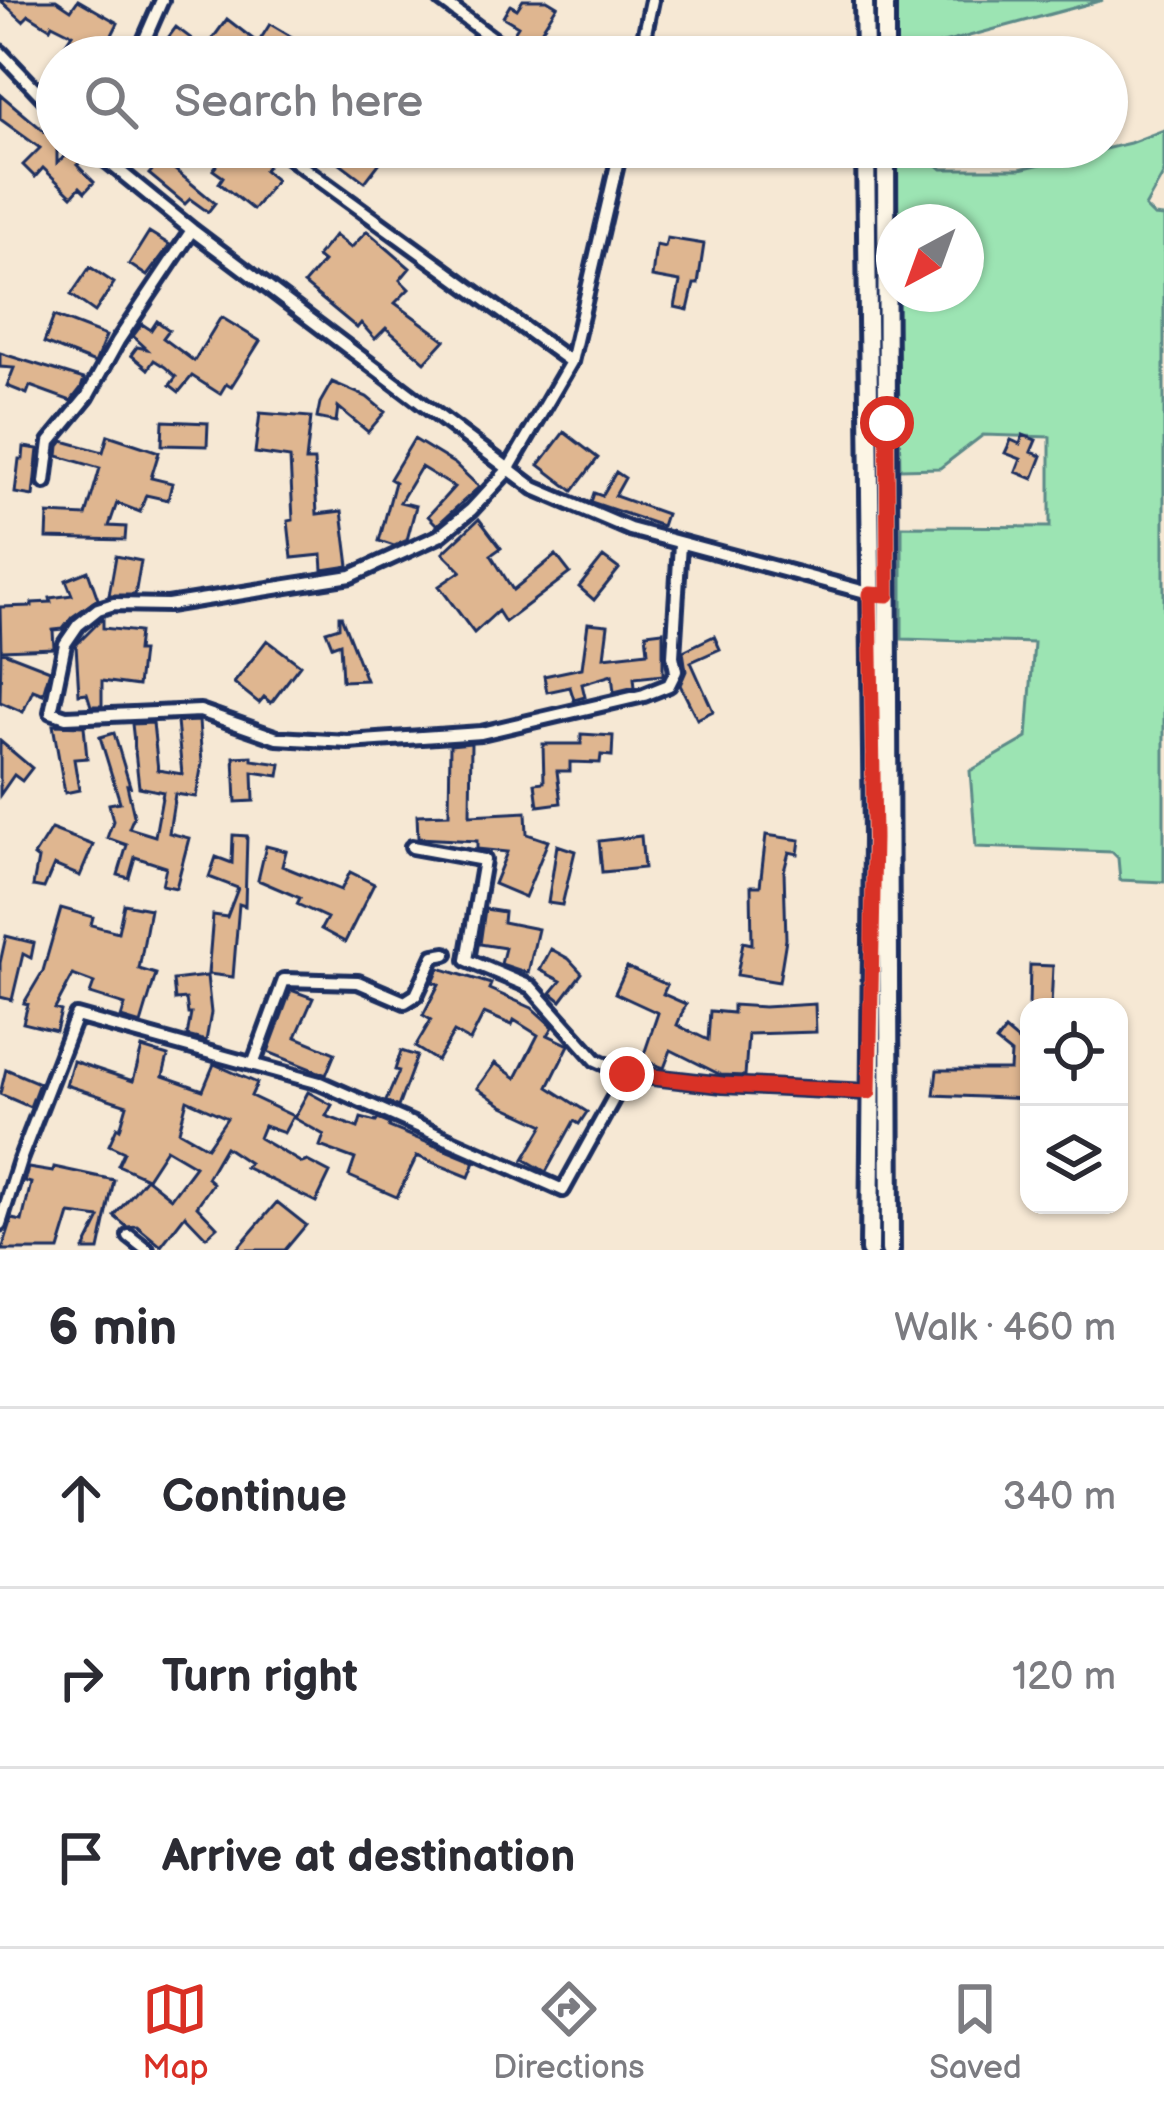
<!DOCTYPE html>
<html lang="en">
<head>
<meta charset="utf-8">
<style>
	:root { --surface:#fff; --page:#f2f2f3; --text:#2b2b33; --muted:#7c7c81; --line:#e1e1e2; --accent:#d93025 }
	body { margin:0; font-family:"Balsamiq Sans",sans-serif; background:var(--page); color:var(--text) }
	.controls { position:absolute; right:36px; bottom:36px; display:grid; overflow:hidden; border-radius:24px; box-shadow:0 3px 9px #0004 }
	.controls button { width:108px; height:108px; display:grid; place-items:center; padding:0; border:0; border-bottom:3px solid var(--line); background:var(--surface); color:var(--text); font:60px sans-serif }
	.compass { position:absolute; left:876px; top:204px; width:108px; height:108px; border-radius:50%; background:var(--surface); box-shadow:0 3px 9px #0004; rotate:221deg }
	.stop { position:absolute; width:36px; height:36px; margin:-27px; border:9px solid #d93025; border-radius:50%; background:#fff }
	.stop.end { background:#d93025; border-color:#fff; box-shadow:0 3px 12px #0008 }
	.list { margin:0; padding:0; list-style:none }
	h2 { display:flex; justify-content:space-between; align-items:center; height:156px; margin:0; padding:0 48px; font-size:51px }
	h2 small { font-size:39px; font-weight:400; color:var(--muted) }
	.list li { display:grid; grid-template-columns:78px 1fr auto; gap:36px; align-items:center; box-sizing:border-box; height:180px; padding:0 48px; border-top:3px solid var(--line) }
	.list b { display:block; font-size:45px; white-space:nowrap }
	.list em { font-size:39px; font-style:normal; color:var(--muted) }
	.icon { flex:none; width:66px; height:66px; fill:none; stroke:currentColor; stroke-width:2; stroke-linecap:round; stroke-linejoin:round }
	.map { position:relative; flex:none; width:1164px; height:1250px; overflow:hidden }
	.search { position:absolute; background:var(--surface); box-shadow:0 3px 9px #0004; left:36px; right:36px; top:36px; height:132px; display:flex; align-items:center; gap:30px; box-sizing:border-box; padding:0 42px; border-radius:66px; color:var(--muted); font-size:45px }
	.sheet { height:696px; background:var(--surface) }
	nav { display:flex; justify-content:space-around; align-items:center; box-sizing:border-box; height:168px; border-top:3px solid var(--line); background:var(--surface); font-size:33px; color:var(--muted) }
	nav a { display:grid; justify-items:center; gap:6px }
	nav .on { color:var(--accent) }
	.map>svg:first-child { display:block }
</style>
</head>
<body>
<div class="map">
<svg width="1164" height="1250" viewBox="0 0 1164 1250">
	<rect width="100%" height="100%" fill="#f6e8d4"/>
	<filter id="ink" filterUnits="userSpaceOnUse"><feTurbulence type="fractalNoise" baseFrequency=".00833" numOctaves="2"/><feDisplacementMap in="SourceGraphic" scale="24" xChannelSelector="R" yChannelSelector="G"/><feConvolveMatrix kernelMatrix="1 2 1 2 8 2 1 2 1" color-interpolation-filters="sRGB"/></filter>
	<g filter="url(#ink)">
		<path fill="#9ce4b3" stroke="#5c8a88" stroke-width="3" d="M894 0H1103L932 46 927 57H895Z
			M1164 130V173L1145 207 1154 216 1164 217V882L1120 880 1118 858 1112 852 976 847 970 771 1027 738 1034 643 902 639V526L1050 527V437L983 435 940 468 900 469 897 294H966V222H897L896 147H925L928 157 942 169H1020L1130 143Z"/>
		<path fill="#dfb690" stroke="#1b2f5e" stroke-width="3" fill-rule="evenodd" d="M0 0H56L71 10 78 0 118 23 101 57H57L72 34 52 24 50 28 29 15 23 21Z
			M523 0H547L557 6 532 45 513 34 518 26 503 17 510 5 517 9Z
			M227 19 258 43 270 24 292 37 279 57H177L162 46 176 27 205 49Z
			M0 94 45 132 57 124V163L72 151 81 162 77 165 94 182 85 192 80 187 72 196 43 168 35 177 23 165 40 148 0 119Z
			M206 147H225L248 164 257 152 270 162 264 170 276 180 253 210 219 183 223 177 213 170 221 159Z
			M309 147H382L388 152 365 182 331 156 326 162Z
			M162 159 215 203 208 212 190 199 185 204 149 174Z
			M367 231 410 268 400 280 409 289 395 303 445 340 425 362 386 328 375 339 361 323 357 328 304 284 323 262 317 257 335 235 351 248Z
			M149 232 170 245 147 276 129 264Z
			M667 238 704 244 698 284H694L688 310 675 307 680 282 652 277 656 245 665 247Z
			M90 267 114 283 95 312 71 295Z
			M54 316 106 336 95 363 44 343Z
			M221 317 260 341 231 387 226 384 220 394 192 376 179 392 170 385 176 377 165 367 154 360 148 369 131 355 137 347 147 349 133 336 142 324 151 330 157 321 169 330 163 338 194 361Z
			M0 353 84 379 81 388 71 401 30 386 27 394 7 386 14 368 0 367Z
			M332 382 367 397 385 412 368 432 338 407 336 422 317 418 320 403Z
			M260 413 311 417 306 461H314L317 514 342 511 349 566 323 570 322 555 292 558 288 521 293 520 290 458 255 453Z
			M163 421 208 423 207 446 162 445Z
			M564 432 598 458 573 491 539 465Z
			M108 435 159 452 151 478 172 483 168 500 146 495 140 512 117 503 109 526 126 527 125 540 47 538 48 514 86 516 100 468 58 456 59 446 63 441 103 452Z
			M1023 435 1036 440 1031 452 1042 456 1033 479 1016 472 1021 459 1005 453 1011 440 1020 444Z
			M414 439 455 464 479 487 437 525 428 516 454 487 421 467 400 502 416 506 407 540 394 546 379 541 395 482 390 479Z
			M24 447 38 449 33 496 15 493 19 459H23Z
			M616 472 625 478 615 496 666 514 662 526 591 502 594 493 602 496Z
			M479 519 501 548 491 555 513 590 556 555 570 573 505 622 498 611 474 633 439 586 461 571 443 553Z
			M116 556 141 561 135 595H109Z
			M603 557 619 569 594 600 579 587Z
			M88 571 98 599 72 617 63 629 53 630 54 648 1 650 0 607 32 606V603L51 602 50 598 72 595 66 580Z
			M339 616H341L366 680 342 681 340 643 332 646 326 631 339 627Z
			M103 618V628L139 632 137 651H142L138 686 102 681V706H91L87 693 79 694 76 645Z
			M588 623 608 625 604 657 648 652 646 633 663 631V675L634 678 635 687 614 692 612 675 582 684 585 697 574 700 570 687 547 692 544 676 582 668Z
			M714 636 720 649 691 662 713 711 697 719 680 685 686 671 683 651Z
			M267 640 300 665 271 703 264 697 259 703 234 683Z
			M1 651 50 670 43 694 33 690 23 712 0 702Z
			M199 721 202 763 196 797 175 794 169 833 189 838 176 888 162 885 166 867 135 857 129 878 118 875 127 845 107 838 113 821 109 804 120 802 100 737 114 733 130 786 127 785 134 816 129 828 155 836 163 792 139 787 132 724 153 723 158 770 182 774 177 722Z
			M53 725 84 726 87 758 74 759 79 790 65 793Z
			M581 734 613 736 612 756 601 755 600 763 570 762V771H557L561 803 538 806 535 783 544 782 543 744H581Z
			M0 741 32 768 22 781 14 775 0 795Z
			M471 743 470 815 526 812 527 834 548 841 525 897 494 884 507 852 477 849V841L418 838 417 815 449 814 450 745Z
			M252 756V760L281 764 279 776 253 772 254 801 236 802 234 757Z
			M51 829 93 845 80 876 54 865 44 888 33 886 38 859 34 856Z
			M233 835 247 836 245 906 239 904 233 977 208 974 213 915 227 917 238 888 209 877 216 857 232 863Z
			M766 835 800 840 798 854 789 852 784 871 786 939 779 982 737 975 743 942 752 944 751 886H760Z
			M641 836 644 868 602 872 599 841Z
			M557 845 575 851 562 905 548 903Z
			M266 846 286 851 282 866 341 890 350 872 374 884 345 942 321 929 327 918 297 904 300 898 258 880Z
			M124 904 150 909 139 969 156 974 141 1024 121 1018 125 1005 90 994 94 983 73 975 55 1009 61 1011 56 1031 23 1023 28 1004 24 1003 43 971 61 908 93 917 91 925 118 932Z
			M485 909 504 912 503 922 538 929 528 973 501 964 505 948 480 944Z
			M6 936 34 943 31 958 23 954 12 1000 0 997V963Z
			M551 949 569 959 582 973 561 1001 551 993 561 981 540 970Z
			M1030 965 1053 966 1051 1007H1029Z
			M627 967 667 985 663 994 686 1004 677 1025 708 1040 710 1011 733 1013V1005L764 1007 815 1004 816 1032 748 1034 745 1076 721 1075 671 1050 664 1068 642 1060 658 1013 615 993Z
			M439 968 491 984 489 989 532 1008 553 1027 548 1035 569 1045 548 1087 587 1112 579 1124 574 1121 546 1172 524 1159 544 1125 503 1106 477 1088 495 1063 516 1078 538 1035 514 1020 512 1025 484 1013 470 1041 454 1032 437 1061 415 1047 431 1020 423 1015 439 984 433 982Z
			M207 976 211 1013 206 1041 187 1036 191 1014H188L186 999 175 1000 173 980Z
			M291 990 313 998 296 1037 335 1053 326 1075 268 1052Z
			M1005 1030 1029 1050V1099L934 1095 937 1070H1010L1011 1054 996 1042Z
			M142 1048 168 1056 163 1076 203 1090 214 1064 257 1083 251 1096 293 1116 284 1133 264 1126 259 1138 302 1163 307 1161 330 1173 316 1202 245 1167 249 1163 225 1147 207 1178 213 1183 197 1206 217 1227 206 1237 185 1215 161 1246 137 1226 127 1227 114 1216 146 1178 171 1198 195 1166 166 1149 147 1178 118 1165 124 1152 109 1145 117 1127 120 1129 127 1105 66 1085 73 1061 133 1081ZM187 1100 227 1118 207 1147 179 1131Z
			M401 1051 417 1056 398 1107 386 1101 399 1071 395 1070Z
			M6 1069 39 1083 30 1107 0 1094Z
			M308 1092 332 1105 326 1116 358 1128 361 1118 376 1122 378 1119 390 1124 389 1127 475 1162 469 1177 417 1156 397 1197 349 1176 355 1159 320 1146 324 1135 294 1118Z
			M54 1167 114 1180 99 1250H84L100 1218 70 1214 59 1250H2L12 1219 22 1221 31 1183 24 1181 28 1168 53 1172Z
			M277 1202 306 1225 285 1250H236Z"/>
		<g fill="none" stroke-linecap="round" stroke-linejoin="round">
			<g stroke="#1b2f5e" stroke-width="20">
				<path id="minor" d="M441 0 517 57
					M0 52 57 112
					M137 57 162 0
					M640 57 652 0
					M90 147 192 230 534 488 630 529 873 594
					M275 147 571 362
					M621 147 571 362 508 470 471 510 439 536 351 576 168 605 114 604 98 609 78 625 65 644 51 712 66 717 200 711 277 738 348 742 481 733 644 695 669 685 676 671 673 656 680 544
					M45 482 50 442 87 397 118 341 192 230
					M412 847 484 860 467 960 531 987 596 1060 627 1074 723 1085 869 1092
					M253 1065 284 980 358 982 405 1002 416 995 434 956 446 954
					M0 1224 20 1160 76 1016 320 1083 563 1190 627 1074
					M129 1236 147 1250"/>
			</g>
			<g stroke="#1b2f5e" stroke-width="26">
				<path id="secondary" d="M864 0 865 57
					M885 0V57
					M866 147 874 838 870 1250
					M886 147 890 1250"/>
			</g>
			<use href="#minor" stroke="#fcf5e5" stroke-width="10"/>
			<use href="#secondary" stroke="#fcf5e5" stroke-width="16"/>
		</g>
	</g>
	<g fill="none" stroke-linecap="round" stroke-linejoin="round" filter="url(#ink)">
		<path stroke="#d93025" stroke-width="15" d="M627 1074 723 1085 869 1092 874 838 870 594 888 595 887 423"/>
	</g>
</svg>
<div class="controls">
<button><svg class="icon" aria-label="locate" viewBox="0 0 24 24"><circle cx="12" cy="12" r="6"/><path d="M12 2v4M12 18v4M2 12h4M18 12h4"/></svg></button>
<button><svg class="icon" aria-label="layers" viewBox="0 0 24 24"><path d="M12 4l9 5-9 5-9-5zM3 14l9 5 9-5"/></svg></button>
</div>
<svg class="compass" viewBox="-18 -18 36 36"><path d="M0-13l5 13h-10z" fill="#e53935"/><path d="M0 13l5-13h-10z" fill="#7c7c81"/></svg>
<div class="stop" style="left:887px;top:423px"></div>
<div class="stop end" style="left:627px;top:1074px"></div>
<div class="search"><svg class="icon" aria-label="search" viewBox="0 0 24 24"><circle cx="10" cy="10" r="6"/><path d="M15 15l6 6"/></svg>Search here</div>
</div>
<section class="sheet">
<h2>6 min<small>Walk · 460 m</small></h2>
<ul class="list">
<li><svg class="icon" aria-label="ahead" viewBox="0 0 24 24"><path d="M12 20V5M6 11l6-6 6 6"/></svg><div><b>Continue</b></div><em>340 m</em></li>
<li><svg class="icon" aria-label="right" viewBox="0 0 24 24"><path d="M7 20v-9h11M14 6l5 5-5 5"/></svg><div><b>Turn right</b></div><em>120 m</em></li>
<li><svg class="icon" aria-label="arrive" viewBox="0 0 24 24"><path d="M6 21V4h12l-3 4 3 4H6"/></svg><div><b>Arrive at destination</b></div></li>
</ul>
</section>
<nav>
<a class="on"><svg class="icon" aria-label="map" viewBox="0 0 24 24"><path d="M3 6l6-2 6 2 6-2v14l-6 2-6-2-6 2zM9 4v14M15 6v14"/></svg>Map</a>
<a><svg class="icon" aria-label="directions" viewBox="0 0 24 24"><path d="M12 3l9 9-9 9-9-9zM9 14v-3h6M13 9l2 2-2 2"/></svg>Directions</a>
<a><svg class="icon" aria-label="saved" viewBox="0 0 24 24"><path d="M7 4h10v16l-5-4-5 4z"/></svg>Saved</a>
</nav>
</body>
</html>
